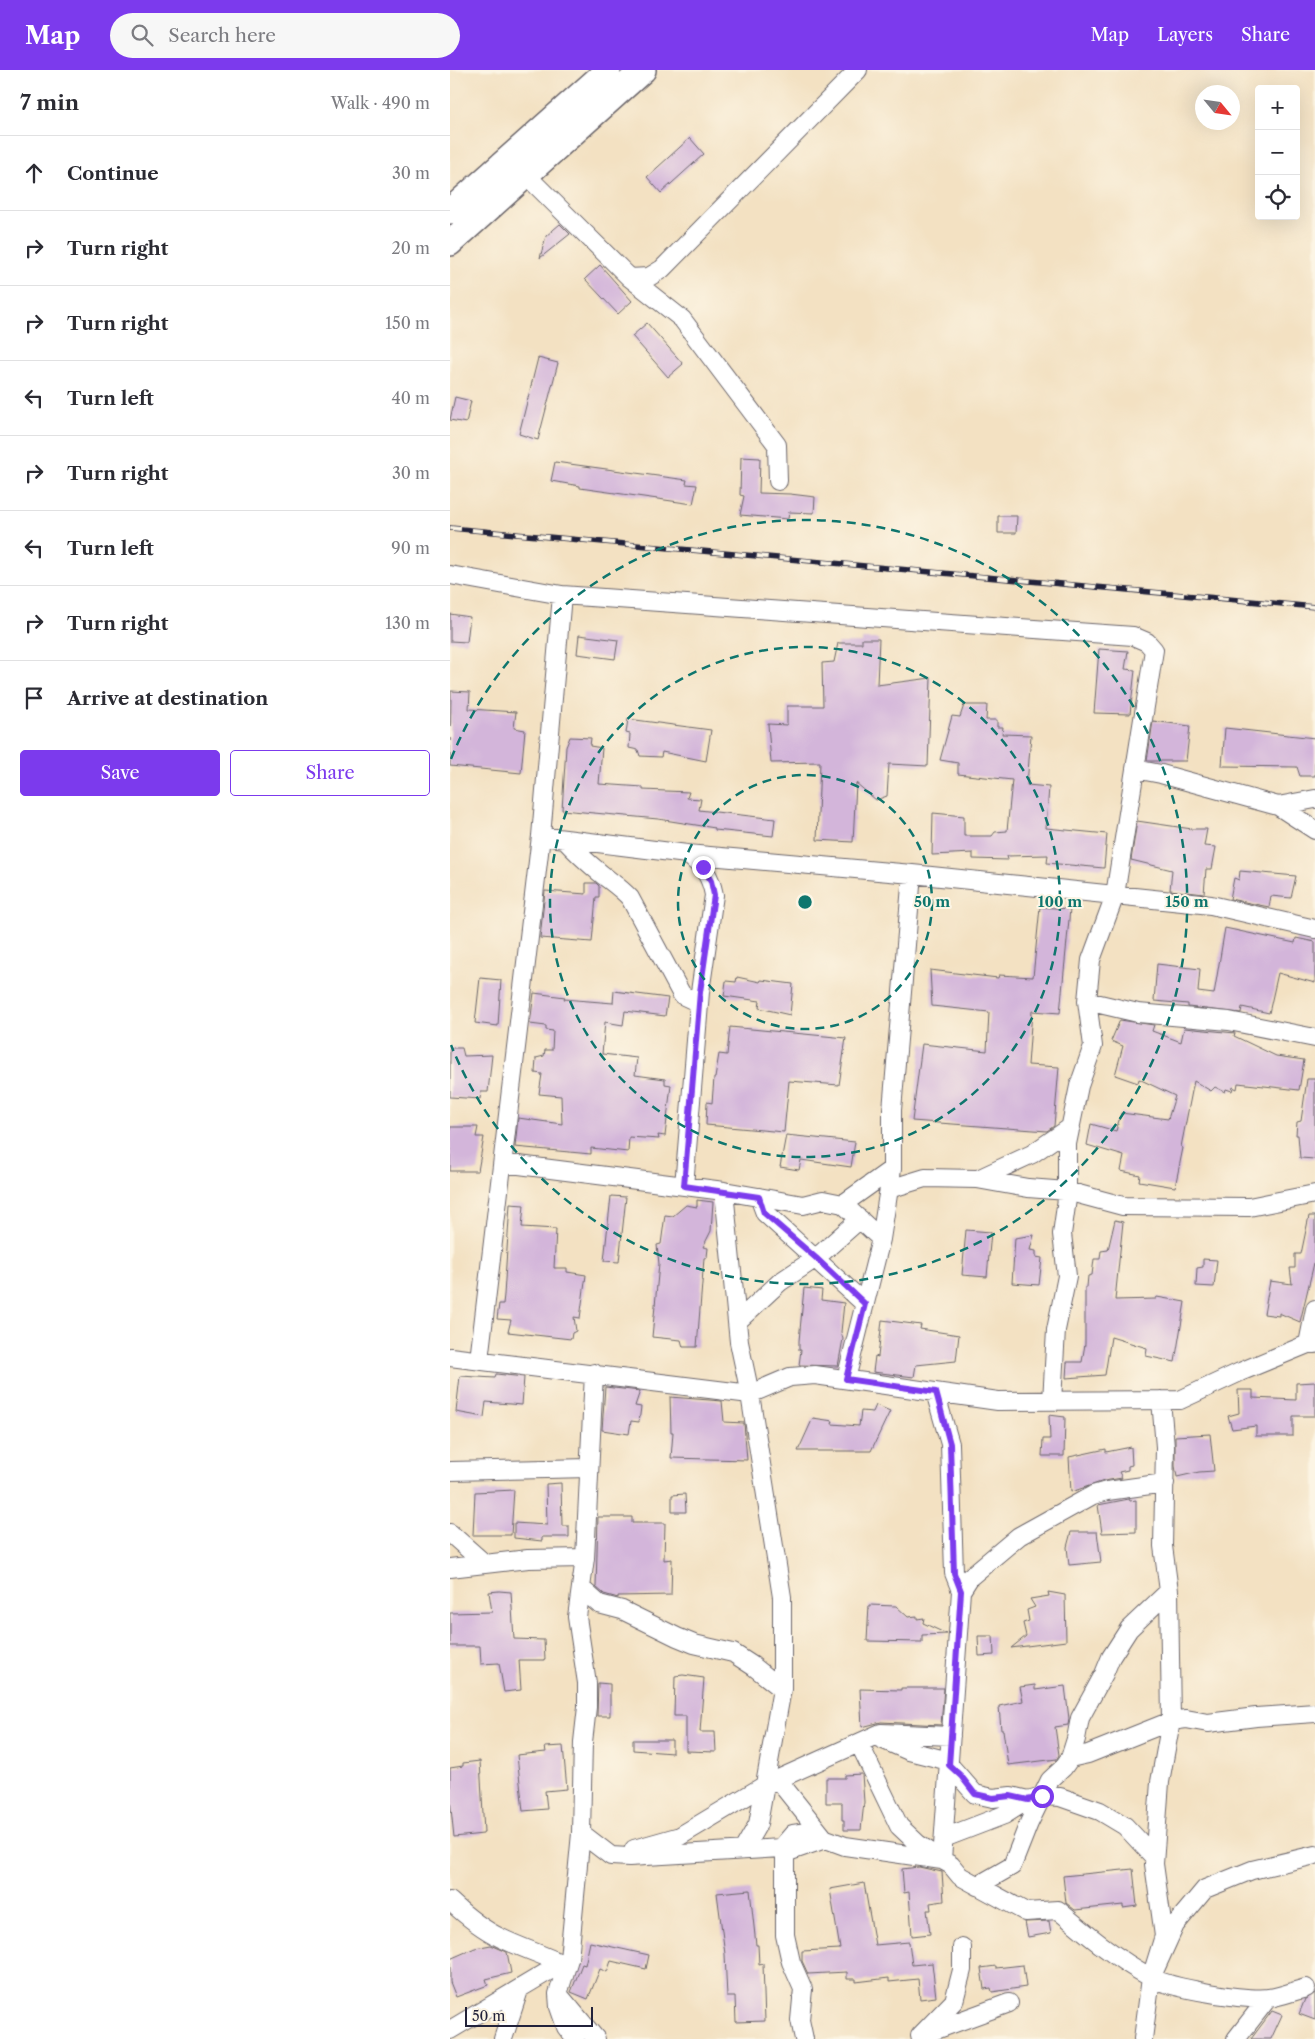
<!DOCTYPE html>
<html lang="en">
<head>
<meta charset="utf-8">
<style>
	:root { --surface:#fff; --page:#f7f7f7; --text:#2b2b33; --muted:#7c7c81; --line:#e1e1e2; --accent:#7c3aed }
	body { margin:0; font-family:"Libre Caslon Text",serif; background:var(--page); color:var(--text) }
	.controls { position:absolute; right:15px; top:15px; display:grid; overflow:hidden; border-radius:5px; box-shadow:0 5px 20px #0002 }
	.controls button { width:45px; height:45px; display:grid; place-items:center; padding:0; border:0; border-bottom:1px solid var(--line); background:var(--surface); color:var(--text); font:25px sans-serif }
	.compass { position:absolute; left:745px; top:15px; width:45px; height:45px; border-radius:50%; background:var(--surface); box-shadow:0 5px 20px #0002; rotate:119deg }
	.scale { position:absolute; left:15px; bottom:12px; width:128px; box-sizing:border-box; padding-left:5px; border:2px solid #22223b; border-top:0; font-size:14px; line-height:18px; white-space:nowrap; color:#22223b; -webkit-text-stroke:4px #fcf5e5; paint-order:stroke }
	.stop { position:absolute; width:15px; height:15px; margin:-11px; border:4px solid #7c3aed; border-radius:50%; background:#fff }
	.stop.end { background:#7c3aed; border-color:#fff; box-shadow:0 1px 5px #0008 }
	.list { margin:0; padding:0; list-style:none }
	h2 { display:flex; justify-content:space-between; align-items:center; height:65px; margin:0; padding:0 20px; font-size:21px }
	h2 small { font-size:16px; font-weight:400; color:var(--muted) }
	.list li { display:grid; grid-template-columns:32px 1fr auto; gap:15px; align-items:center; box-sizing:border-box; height:75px; padding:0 20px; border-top:1px solid var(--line) }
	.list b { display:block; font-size:19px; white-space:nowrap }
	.list em { font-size:16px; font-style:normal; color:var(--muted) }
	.actions { display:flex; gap:10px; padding:15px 20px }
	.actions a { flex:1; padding:11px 0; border:1px solid var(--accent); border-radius:5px; text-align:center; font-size:18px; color:var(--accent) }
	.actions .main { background:var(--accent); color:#fff }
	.icon { flex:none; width:28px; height:28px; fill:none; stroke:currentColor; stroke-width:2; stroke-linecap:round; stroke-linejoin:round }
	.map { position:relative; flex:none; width:865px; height:1969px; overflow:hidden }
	header { display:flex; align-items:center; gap:30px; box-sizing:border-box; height:70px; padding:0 25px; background:var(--accent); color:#fff }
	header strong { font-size:24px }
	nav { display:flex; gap:28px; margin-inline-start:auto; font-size:18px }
	.search { width:350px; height:45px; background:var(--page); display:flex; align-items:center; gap:12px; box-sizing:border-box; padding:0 18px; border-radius:28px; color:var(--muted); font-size:19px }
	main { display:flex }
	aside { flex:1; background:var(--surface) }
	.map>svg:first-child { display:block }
</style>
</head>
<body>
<header>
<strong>Map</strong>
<div class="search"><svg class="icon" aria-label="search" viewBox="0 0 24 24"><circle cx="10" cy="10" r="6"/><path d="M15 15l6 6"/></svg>Search here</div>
<nav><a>Map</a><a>Layers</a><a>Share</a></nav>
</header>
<main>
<aside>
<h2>7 min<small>Walk · 490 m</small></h2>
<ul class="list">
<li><svg class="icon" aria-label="ahead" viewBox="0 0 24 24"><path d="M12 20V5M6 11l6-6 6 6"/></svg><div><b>Continue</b></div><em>30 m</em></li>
<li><svg class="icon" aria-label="right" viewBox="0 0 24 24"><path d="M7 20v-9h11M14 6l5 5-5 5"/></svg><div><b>Turn right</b></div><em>20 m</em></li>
<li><svg class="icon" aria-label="right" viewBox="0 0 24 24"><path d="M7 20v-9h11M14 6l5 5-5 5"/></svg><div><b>Turn right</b></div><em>150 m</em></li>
<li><svg class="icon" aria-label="left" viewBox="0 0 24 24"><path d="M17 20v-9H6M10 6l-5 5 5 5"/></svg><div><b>Turn left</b></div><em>40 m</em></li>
<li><svg class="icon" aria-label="right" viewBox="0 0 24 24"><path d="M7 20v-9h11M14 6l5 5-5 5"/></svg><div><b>Turn right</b></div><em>30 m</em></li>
<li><svg class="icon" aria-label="left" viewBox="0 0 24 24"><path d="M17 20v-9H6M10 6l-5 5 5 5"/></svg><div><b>Turn left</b></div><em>90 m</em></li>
<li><svg class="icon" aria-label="right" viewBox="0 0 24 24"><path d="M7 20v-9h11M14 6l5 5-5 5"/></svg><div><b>Turn right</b></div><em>130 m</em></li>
<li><svg class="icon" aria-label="arrive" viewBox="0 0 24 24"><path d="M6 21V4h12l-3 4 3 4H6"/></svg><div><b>Arrive at destination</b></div></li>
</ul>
<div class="actions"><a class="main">Save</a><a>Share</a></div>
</aside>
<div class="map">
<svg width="865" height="1969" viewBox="0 0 865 1969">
	<rect width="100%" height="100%" fill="#fcf5e5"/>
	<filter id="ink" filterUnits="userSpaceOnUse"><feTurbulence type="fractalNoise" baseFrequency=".02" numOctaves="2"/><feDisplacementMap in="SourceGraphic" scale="10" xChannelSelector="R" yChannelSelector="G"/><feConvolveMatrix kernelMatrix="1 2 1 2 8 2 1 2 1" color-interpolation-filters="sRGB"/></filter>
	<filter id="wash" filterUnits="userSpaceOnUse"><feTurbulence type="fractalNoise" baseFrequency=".0096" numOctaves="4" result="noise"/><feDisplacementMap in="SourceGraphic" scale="20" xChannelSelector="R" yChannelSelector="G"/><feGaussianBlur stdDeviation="1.12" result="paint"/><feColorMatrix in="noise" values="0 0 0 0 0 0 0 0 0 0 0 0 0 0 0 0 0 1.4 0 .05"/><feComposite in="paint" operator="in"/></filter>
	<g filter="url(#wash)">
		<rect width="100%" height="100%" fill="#f3e1c2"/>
		<g id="blocks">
			<path fill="#d3b5da" d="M240 68 254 84 211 123 197 107Z
				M110 154 120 164 90 188 96 166Z
				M150 195 182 231 168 244 135 209Z
				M197 253 233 294 218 307 182 266Z
				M88 288 108 293 88 370 69 364Z
				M5 327 21 331 16 353 0 350Z
				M291 387 310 388 309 423 340 424 365 427 364 443 339 442 338 449 290 445 294 426 290 425Z
				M105 392 237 410 236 414 247 415 243 434 130 418V416L101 411Z
				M548 446H567L566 463H548Z
				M0 544 20 547 17 572 0 571Z
				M129 565 168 570 165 589 127 584Z
				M412 569H429L427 615 481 608 478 696 439 694 437 726 426 730 406 713 403 772 367 770 370 692 321 693 318 654 337 655V636H373L372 593 384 592 388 573H412Z
				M649 579 678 581 675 599 685 600 680 644 644 643Z
				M1 621 20 622 19 639 66 642 64 658 75 660 71 703 0 696Z
				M514 635H537L536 650H547V657H553L552 664 581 665 577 715 599 717 596 758 657 764 654 798 597 793 598 785 557 786 558 790 523 789V783L482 785 483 743 514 746V766H542L545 762 557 761 562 710 508 704V693L490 690 502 646 510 647Z
				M178 649 261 660 256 691 212 682 211 687 190 686 188 680 179 678 180 664 176 663Z
				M703 651 740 656 736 691H697Z
				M775 658 865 668V706H850L847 697 772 696Z
				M120 667 141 668 140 676 152 678 149 714 193 717V720L239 722 237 728 251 729 249 740 325 749 323 766 265 760V758L208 749 112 740 116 677Z
				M687 751 742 759H757L754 776 766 777 762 799H756L754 824 720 820 722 800 681 790Z
				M790 801 846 806 841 828 821 826 819 837 780 829 784 808 789 810Z
				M136 813H146L149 816V827H146L142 872 90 868 95 821 136 824Z
				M590 837 620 839 610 943 582 941 578 995 609 997 604 1056 597 1061 462 1051 472 974 537 981 539 942 482 936 480 900 548 908 549 905 583 907Z
				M775 858 845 873 846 868 865 872V913L828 903 819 943 792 937 791 943 738 937V934L704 931 707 894 750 899 748 922 764 924Z
				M287 907 310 912 311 910 343 914 340 945 309 938 310 931 274 926 276 911 286 912Z
				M30 908 51 910 48 956 25 953Z
				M164 921 218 928 215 946 175 941 173 955 155 952 152 984 187 988 185 1005 215 1009V1014L221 1015 215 1066 208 1065 209 1069 179 1067 178 1082 141 1078V1084L65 1077 68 1048 112 1054 111 1026 89 1024 92 1004 85 1003 86 988 94 986 95 980H102L103 961 96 960V956L80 954 84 923 115 927 114 929 163 933Z
				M670 950 704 955 702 961 731 972 734 958 785 963 784 966 826 986 854 990 849 1020 788 1013 787 1019 783 1017 782 1021 776 1019 775 1022 765 1017 761 1021 744 1011 731 1077 733 1078 725 1117 689 1111 690 1105 671 1101 674 1086 637 1075 641 1054 666 1061 671 1043 718 1049 725 1026 689 1009 688 1013 665 1005 673 976 661 971Z
				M280 957 396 968 389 1015 339 1011 334 1062 256 1055 257 1032 262 1033 264 1008H265L269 984 277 985Z
				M0 978H12L14 986 42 985 38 1022H31L30 1029 0 1027Z
				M857 1009H865V1089L850 1088 848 1065H846L847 1052 851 1051Z
				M0 1057H28L26 1067H34L28 1101H0Z
				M336 1065 405 1072 401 1097 351 1090 349 1100 330 1097Z
				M161 1126 176 1127 169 1192 154 1191Z
				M247 1130 263 1132 261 1161 253 1177 258 1178 257 1187 254 1188 247 1277H233L231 1270 202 1267 209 1194 207 1175 211 1174 215 1145 223 1146 236 1135 247 1137Z
				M60 1134 74 1135 72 1157 106 1159 104 1198H117V1202L136 1205 130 1248 124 1247 126 1261 122 1263 121 1269 58 1262 61 1250 47 1249 49 1234H53L54 1225Z
				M859 1146H865V1189L850 1252 829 1243V1246L814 1244 820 1211 842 1214 840 1198H845V1184H851Z
				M665 1150 673 1152 665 1230 706 1229 707 1227 735 1232 725 1292 696 1286 697 1278 661 1267 655 1305 616 1308 617 1292H632L635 1274V1217H637L638 1206 642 1205 644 1189H650L651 1181 658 1180Z
				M516 1160 541 1162 537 1207 512 1205Z
				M584 1165 580 1180 586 1181V1187L592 1188 589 1215 562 1213 565 1168Z
				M753 1189 767 1190 764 1217 746 1216 747 1198 753 1197Z
				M354 1218 372 1220 371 1230 394 1233 391 1262 393 1269 388 1296 349 1295 351 1280H349V1271Z
				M432 1250 471 1255 470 1259 509 1265 506 1291 466 1295 464 1307 423 1302 425 1286 428 1287Z
				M46 1304 74 1307 72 1335 36 1332 34 1347 6 1342 10 1306 45 1308Z
				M865 1312V1346H843V1366H806V1356L782 1359 778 1346 789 1343 788 1320H803V1328L846 1330V1313Z
				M155 1317 190 1321 185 1336 191 1337 189 1352 181 1351 179 1364 152 1360Z
				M220 1327 272 1331 274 1352 294 1353 297 1390 221 1388 223 1362H221Z
				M426 1335 440 1341 421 1381H348L363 1348 383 1351 382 1354 409 1356 411 1341 423 1342Z
				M599 1345 615 1347 614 1386H592L593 1369H600Z
				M760 1364 764 1401 749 1402 727 1407 725 1396V1366Z
				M681 1377 682 1395 678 1396V1400L669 1402 672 1408 654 1411 621 1422 619 1387 656 1379V1382Z
				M111 1413 112 1456H119V1467H92V1471L64 1468V1453L97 1455 96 1414Z
				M64 1420 61 1465H23L25 1422Z
				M235 1424 236 1442H222V1425Z
				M679 1429 680 1431 686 1430V1462L652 1463 648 1435Z
				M148 1447H182V1453H215L214 1490 222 1489 221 1525 168 1526V1528L154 1524 146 1517Z
				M621 1462H647L651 1492 619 1495 617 1477Z
				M49 1521 61 1522 64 1569 94 1570 95 1590H69L71 1620 54 1622 49 1593 31 1594 30 1576H0V1543L42 1542 39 1522Z
				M598 1522 615 1525 616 1571 561 1578 576 1566 573 1553 579 1551 577 1540 585 1537 580 1529 599 1526Z
				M419 1535 446 1536 458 1547 467 1546V1549L474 1548 473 1553 497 1564 472 1565V1572L417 1571Z
				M528 1566H543L544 1585 529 1586Z
				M233 1605 254 1608 250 1662H265L266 1682 236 1681V1646H224L225 1606Z
				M148 1613 160 1614V1646H147Z
				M585 1615V1620L615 1616 619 1649 618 1655 605 1657 609 1685 607 1689 558 1695 553 1660H551L549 1636 573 1631 570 1617Z
				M451 1618H494L491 1655 431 1652 412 1657 410 1619 451 1620Z
				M183 1670H222V1683L183 1680Z
				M113 1676 117 1719 95 1721 97 1739 73 1741 67 1685 96 1682 95 1677Z
				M30 1691 34 1762 33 1764 4 1767 0 1729V1698L13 1696V1693Z
				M412 1704 414 1732 411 1760H394V1750H392V1733H376V1708H395V1705Z
				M469 1797 492 1802 494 1831 480 1833 481 1840H477L480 1864 462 1866 459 1822 454 1823 452 1799Z
				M683 1799 687 1836 673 1838V1835L625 1840 616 1833 613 1806Z
				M414 1813 425 1875 459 1872 462 1895 482 1893 486 1927 470 1929 468 1909 439 1912V1908L406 1912V1909H397V1902L358 1904 352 1891V1881L390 1879 380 1819Z
				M300 1820 306 1875H308L309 1895 313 1894 315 1951 286 1952 285 1927H277L275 1884 267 1823Z
				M599 1851 601 1863 578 1867 575 1852Z
				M140 1872 199 1885 196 1899 161 1891 157 1902 150 1899 138 1929 121 1922 132 1894 135 1895Z
				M41 1875 57 1882 61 1903 36 1909 38 1915 6 1927 0 1912V1889L25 1878Z
				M573 1895 576 1917 542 1922 541 1918 534 1919 531 1898 546 1896V1898Z
				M865 1923V1950L849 1944 855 1929Z
				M822 1941 832 1945 821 1969H801Z"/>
		</g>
	</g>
	<g filter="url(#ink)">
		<use href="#blocks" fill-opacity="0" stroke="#6b656a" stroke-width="1"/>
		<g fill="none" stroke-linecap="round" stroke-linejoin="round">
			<g stroke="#6b656a" stroke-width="20">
				<path id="minor" d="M76 105 180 208 232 249 327 375 328 411
					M180 208 199 207 212 199 408 0
					M0 505 112 525 683 566 697 572 704 580 665 825 641 890 637 931 643 976 629 1016 617 1074V1129L612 1164 617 1206 606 1260 602 1331
					M685 699 711 704 828 736 865 760
					M828 736 865 729
					M91 766 237 784 462 804 761 835 865 859
					M114 769C125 781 137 792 149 802 160 811 171 818 180 828L232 925 249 933
					M637 931 688 943 779 951 865 968
					M53 1093 274 1121 353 1135 373 1130 393 1134 431 1169
					M528 1109 582 1084 621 1057
					M234 1116 250 922 264 825C260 804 254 798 237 784
					M439 1119 475 1108 527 1109 578 1118 617 1121 673 1136 799 1137 865 1124
					M274 1121 289 1272 300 1324 332 1527V1619L308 1754 293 1780
					M309 1127 315 1143 415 1234
					M393 1134 442 1099
					M287 1252 330 1212 366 1188 410 1149
					M858 1274 865 1239
					M0 1287 300 1324 340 1307 365 1305 548 1331 730 1330 790 1302 858 1274H865
					M29 1290 91 766 112 525
					M396 1309 431 1169 442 1099V1040L462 804
					M485 1322 500 1374 504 1503 511 1521 492 1790
					M0 1401 139 1398
					M0 1463 35 1494
					M0 1498 78 1489 135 1488
					M131 1518 149 1534 172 1540 227 1567 244 1574 283 1583 303 1596 332 1619
					M511 1521 520 1507 569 1466 643 1425 657 1421 715 1413
					M427 1667 459 1681 495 1690 525 1724 543 1728 561 1726 578 1730 592 1726 610 1727 650 1741 675 1756 704 1787
					M409 1673 449 1756 468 1774 488 1787
					M620 1688 638 1684 721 1651 736 1649 758 1653 806 1647 865 1643
					M328 1710 375 1769 335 1783
					M131 1763 161 1786 179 1787 331 1778 343 1764 357 1762 395 1776 492 1790 501 1795 510 1806 576 1842 608 1840C638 1865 665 1888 700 1907 720 1918 796 1931 819 1928 832 1926 844 1921 856 1918
					M494 1768 554 1745 578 1730
					M331 1778 335 1783V1865L341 1892 353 1919 350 1950 354 1969
					M184 1779 230 1766 315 1715 431 1663 501 1666
					M527 1816 562 1796 579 1753 600 1710 613 1698 620 1688 626 1669 630 1648 654 1604 661 1587 679 1559 719 1521
					M0 1831C15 1845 32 1859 51 1868 71 1878 92 1884 112 1894
					M701 1908 714 1866 704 1794 710 1712 721 1651 719 1521 713 1476 715 1377 711 1330
					M109 1925 146 1969
					M0 1960 119 1889
					M472 1965 559 1933
					M470 1966 504 1931 512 1900V1877
					M53 1969 69 1920
					M125 1969 116 1957 109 1937 108 1924 119 1889 131 1763 133 1672 137 1637V1613L127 1547 135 1488 144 1303
					M693 1969 701 1908 725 1855 755 1819 802 1800 865 1785
					M786 1969 818 1928"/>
			</g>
			<g stroke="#6b656a" stroke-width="28">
				<path id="highway" d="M0 141 158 0
					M0 173 193 0"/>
			</g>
			<use href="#minor" stroke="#fff" stroke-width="18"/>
			<use href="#highway" stroke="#fff" stroke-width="25"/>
			<g stroke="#22223b" stroke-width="5.5">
				<path id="rail" d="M0 458 865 537"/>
			</g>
			<use href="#rail" stroke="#fcf5e5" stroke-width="4" stroke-dasharray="11" stroke-linecap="butt"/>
		</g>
	</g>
	<g fill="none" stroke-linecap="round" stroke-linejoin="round" filter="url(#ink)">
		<path stroke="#7c3aed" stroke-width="6" d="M253 797 261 811 264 825 250 922 234 1116 309 1127 314 1143 366 1188 415 1234 396 1309 486 1322 500 1374 504 1503 511 1521 499 1695 511 1706 525 1724 543 1728 560 1726 578 1730 592 1726"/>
	</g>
	<g fill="none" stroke="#0f766e" stroke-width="2.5" stroke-dasharray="9 6">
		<circle cx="355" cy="832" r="127"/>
		<circle cx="355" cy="832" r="255"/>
		<path d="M1 689A382 382 0 1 1 1 975"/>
	</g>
	<circle cx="355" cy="832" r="8" fill="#0f766e" stroke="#fcf5e5" stroke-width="2.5"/>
	<g font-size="15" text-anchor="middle" font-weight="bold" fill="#0f766e" stroke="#fcf5e5" stroke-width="4" stroke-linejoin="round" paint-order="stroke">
		<text x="482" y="837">50 m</text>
		<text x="610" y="837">100 m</text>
		<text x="737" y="837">150 m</text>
	</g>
</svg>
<div class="controls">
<button>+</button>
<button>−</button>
<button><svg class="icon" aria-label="locate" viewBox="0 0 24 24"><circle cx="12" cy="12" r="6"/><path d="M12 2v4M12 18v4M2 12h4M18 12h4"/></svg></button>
</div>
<svg class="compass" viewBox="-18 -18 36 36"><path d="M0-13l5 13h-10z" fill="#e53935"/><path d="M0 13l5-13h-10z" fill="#7c7c81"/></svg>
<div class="scale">50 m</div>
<div class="stop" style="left:592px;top:1726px"></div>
<div class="stop end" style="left:253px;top:797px"></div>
</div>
</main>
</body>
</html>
